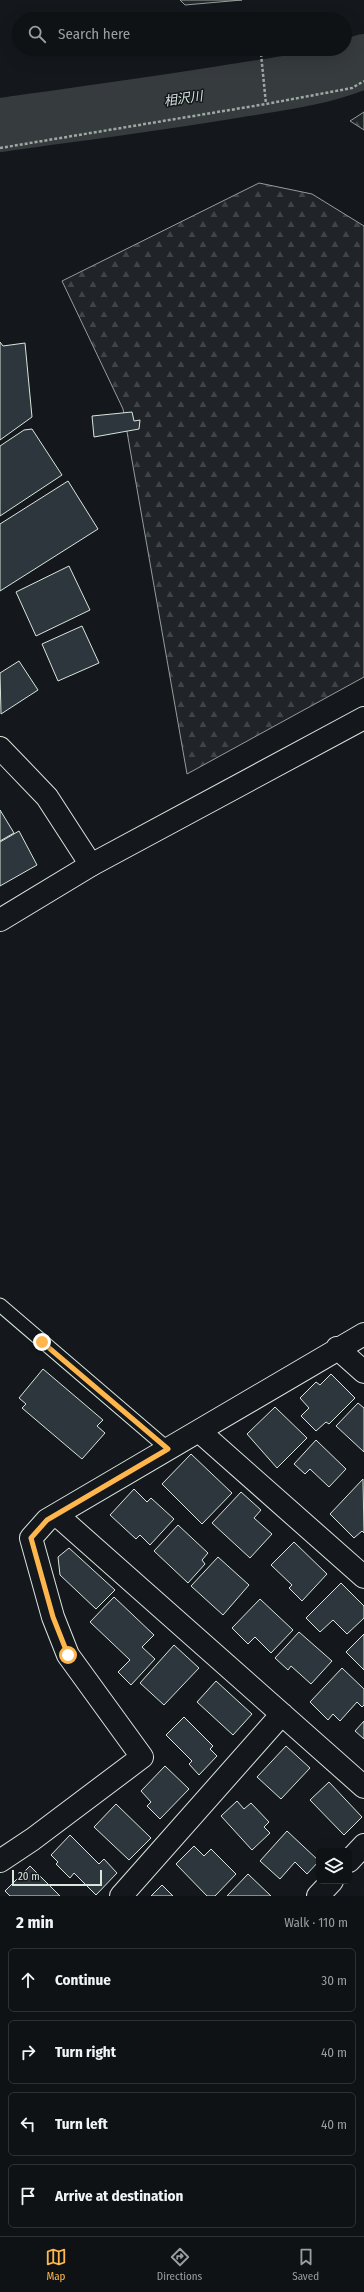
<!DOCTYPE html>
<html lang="en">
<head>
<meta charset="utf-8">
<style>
	:root { --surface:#0f1215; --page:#181b1e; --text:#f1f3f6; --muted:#9b9ea0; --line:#2f3234; --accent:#ffb74d }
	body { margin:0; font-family:"Fira Sans Condensed","Noto Sans JP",sans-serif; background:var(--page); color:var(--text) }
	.controls { position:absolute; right:12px; bottom:12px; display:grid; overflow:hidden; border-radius:6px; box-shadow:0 4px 16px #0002 }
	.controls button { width:36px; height:36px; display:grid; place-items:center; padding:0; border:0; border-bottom:1px solid var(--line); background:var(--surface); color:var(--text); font:20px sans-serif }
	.scale { position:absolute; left:12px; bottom:10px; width:90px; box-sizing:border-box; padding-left:4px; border:2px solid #d8e6dc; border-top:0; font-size:11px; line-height:14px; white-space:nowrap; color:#d8e6dc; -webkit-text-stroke:3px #14181c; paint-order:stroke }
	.stop { position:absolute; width:12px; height:12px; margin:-9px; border:3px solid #ffb74d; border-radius:50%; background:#fff }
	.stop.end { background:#ffb74d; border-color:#fff; box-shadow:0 1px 4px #0008 }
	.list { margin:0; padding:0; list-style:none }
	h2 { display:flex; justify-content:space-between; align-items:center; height:52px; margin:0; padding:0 16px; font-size:17px }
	h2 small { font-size:13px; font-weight:400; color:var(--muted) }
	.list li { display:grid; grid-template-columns:26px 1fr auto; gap:12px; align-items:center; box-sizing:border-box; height:64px; margin:0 8px 8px; padding:0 8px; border:1px solid var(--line); border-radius:6px }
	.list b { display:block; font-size:15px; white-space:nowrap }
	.list em { font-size:13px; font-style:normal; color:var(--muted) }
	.icon { flex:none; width:22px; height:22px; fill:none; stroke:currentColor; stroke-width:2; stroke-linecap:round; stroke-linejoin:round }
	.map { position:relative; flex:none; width:364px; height:1896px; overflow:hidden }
	.search { position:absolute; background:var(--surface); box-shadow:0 4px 16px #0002; left:12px; right:12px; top:12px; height:44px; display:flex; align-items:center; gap:10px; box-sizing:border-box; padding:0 14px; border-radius:22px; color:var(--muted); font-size:15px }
	.sheet { height:340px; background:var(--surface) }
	nav { display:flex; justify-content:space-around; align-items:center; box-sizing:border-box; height:56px; border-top:1px solid var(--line); background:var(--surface); font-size:11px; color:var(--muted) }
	nav a { display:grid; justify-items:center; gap:2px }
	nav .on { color:var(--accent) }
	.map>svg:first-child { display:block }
</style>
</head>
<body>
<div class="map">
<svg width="364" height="1896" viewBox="0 0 364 1896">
	<defs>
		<pattern id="forest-firs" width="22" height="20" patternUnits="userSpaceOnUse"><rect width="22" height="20" fill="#202428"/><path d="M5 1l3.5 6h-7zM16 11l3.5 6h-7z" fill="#404447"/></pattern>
	</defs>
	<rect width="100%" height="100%" fill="#14181c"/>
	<path fill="url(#forest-firs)" stroke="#939e99" d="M364 112V130L350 121Z
		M259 183 312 194 364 226V677L187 774 123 409 62 281Z"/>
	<path fill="#24282b" stroke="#939e99" d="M180 0H242L185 5Z"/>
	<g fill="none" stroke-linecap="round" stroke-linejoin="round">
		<path stroke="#363b3e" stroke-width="54" d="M0 125C78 114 156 104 234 91 278 84 323 79 364 61"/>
	</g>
	<path fill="#2c363c" stroke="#d8e6dc" d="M0 342 3 346 25 343 32 417 0 440Z
		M132 412 134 421 140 420 139 429 94 437 92 416Z
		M32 429 62 475 0 516V446L24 430Z
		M68 481 98 529 0 591V524Z
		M69 566 90 610 36 636 16 592Z
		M82 626 99 663 58 681 42 644Z
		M19 661 38 690 1 714 0 673Z
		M0 810 14 833 0 841Z
		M19 831 37 865 0 886V842Z
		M43 1369 103 1420 97 1426 105 1433 82 1459 22 1408 26 1404 19 1398Z
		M331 1374 355 1398 329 1424 326 1422 316 1431 301 1416 309 1408 300 1398 316 1382 320 1385Z
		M358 1403 364 1408V1452L336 1426Z
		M275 1407 307 1438 277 1468 247 1434Z
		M316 1440 346 1469 329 1487 310 1469 305 1474 294 1464Z
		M191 1454 232 1493 202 1524 162 1484Z
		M363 1479 364 1533 362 1531 354 1538 330 1514Z
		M134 1489 147 1502 151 1498 174 1519 150 1545 140 1535 136 1539 110 1515Z
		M241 1492 261 1510 254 1518 272 1534 250 1558 212 1523Z
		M178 1525 208 1553 202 1560 205 1564 188 1583 154 1551Z
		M294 1542 327 1574 302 1601 289 1588 292 1585 271 1565Z
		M69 1548 115 1590 96 1609 60 1575 58 1557Z
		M218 1557 249 1585 223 1615 191 1586Z
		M341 1583 364 1606V1618L347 1634 333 1620 320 1632 306 1618Z
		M114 1597 154 1635 142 1647 155 1659 131 1685 118 1672 130 1660 90 1622Z
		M260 1599 293 1630 271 1653 255 1637 248 1644 232 1628Z
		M299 1632 332 1661 311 1684 291 1666 288 1670 275 1658Z
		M364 1634V1670L346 1652Z
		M174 1645 199 1668 164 1705 140 1683Z
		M342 1668 364 1689V1705L362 1707 357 1702 340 1721 333 1714 328 1720 310 1702Z
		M216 1681 252 1714 233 1735 197 1702Z
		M184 1717 213 1746 210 1749 217 1756 199 1775 189 1764 192 1761 166 1735Z
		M364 1721V1739L355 1731Z
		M286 1746 310 1768 281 1799 257 1777Z
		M165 1766 189 1789 160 1819 147 1806 151 1802 141 1791Z
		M329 1782 362 1817 344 1835 310 1800Z
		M237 1801 244 1809 251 1803 269 1822 264 1827 270 1833 252 1850 221 1816Z
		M116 1804 151 1838 129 1860 94 1827Z
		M287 1831 319 1861 307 1874 295 1862 280 1879 260 1861Z
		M70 1835 99 1864 104 1859 117 1873 96 1895 74 1873 70 1878 56 1864 58 1862 51 1855Z
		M194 1846 204 1856 211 1849 236 1874 215 1896H207L176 1864Z
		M30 1866 60 1896H10L5 1891Z
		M248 1874 271 1896H227Z
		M162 1885 173 1896H151Z"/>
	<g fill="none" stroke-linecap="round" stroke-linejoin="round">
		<g stroke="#d8e6dc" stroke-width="15">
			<path id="lane" d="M0 1305 168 1449"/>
		</g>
		<g stroke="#d8e6dc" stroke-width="24">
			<path id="street" d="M0 748 47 797 91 865
				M337 1348 364 1372
				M199 1431 364 1577
				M57 1515 364 1787
				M0 1861 33 1839 142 1757 68 1655 53 1617 31 1538 47 1520 364 1334
				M349 1861 364 1845
				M121 1896 282 1714
				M318 1896 332 1881"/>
		</g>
		<g stroke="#d8e6dc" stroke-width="24">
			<path id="secondary" d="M0 920 91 865 364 718"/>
		</g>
		<path stroke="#9da8a2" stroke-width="2.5" stroke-dasharray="3 2" stroke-linecap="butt" d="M261 54 266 104
			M0 148 266 104 352 88 364 81"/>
		<use href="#lane" stroke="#14181c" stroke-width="13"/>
		<use href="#street" stroke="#14181c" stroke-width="22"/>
		<use href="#secondary" stroke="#14181c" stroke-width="22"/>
	</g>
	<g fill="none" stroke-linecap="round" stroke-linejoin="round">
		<path stroke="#ffb74d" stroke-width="5" d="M42 1342 168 1449 47 1520 31 1538 53 1617 68 1655"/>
	</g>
	<g text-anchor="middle" stroke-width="3" stroke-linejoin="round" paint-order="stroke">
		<g font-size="13" font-style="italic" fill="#d8e6dc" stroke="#14181c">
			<text transform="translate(183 98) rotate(-8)" y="5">相沢川</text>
		</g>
	</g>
</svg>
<div class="controls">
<button><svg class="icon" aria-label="layers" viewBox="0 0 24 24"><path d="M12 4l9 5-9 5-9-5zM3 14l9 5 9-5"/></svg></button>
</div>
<div class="scale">20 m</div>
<div class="stop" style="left:68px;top:1655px"></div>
<div class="stop end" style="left:42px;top:1342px"></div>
<div class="search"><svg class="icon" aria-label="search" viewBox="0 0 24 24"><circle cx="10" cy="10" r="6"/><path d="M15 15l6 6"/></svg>Search here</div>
</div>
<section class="sheet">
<h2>2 min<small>Walk · 110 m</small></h2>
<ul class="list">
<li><svg class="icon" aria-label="ahead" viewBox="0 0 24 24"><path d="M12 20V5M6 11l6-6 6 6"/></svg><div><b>Continue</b></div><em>30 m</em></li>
<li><svg class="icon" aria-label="right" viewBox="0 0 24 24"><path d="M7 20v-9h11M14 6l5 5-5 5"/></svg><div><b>Turn right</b></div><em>40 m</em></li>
<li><svg class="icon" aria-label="left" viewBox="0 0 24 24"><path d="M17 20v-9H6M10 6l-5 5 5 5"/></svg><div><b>Turn left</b></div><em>40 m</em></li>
<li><svg class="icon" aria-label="arrive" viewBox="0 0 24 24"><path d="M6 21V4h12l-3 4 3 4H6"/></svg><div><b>Arrive at destination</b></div></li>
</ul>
</section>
<nav>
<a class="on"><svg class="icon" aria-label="map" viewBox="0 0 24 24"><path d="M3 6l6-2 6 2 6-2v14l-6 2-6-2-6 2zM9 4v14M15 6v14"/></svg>Map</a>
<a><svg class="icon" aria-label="directions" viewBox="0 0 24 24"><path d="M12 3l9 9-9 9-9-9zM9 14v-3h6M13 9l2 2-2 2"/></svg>Directions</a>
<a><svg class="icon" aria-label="saved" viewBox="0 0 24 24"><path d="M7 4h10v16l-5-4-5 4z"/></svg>Saved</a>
</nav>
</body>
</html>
